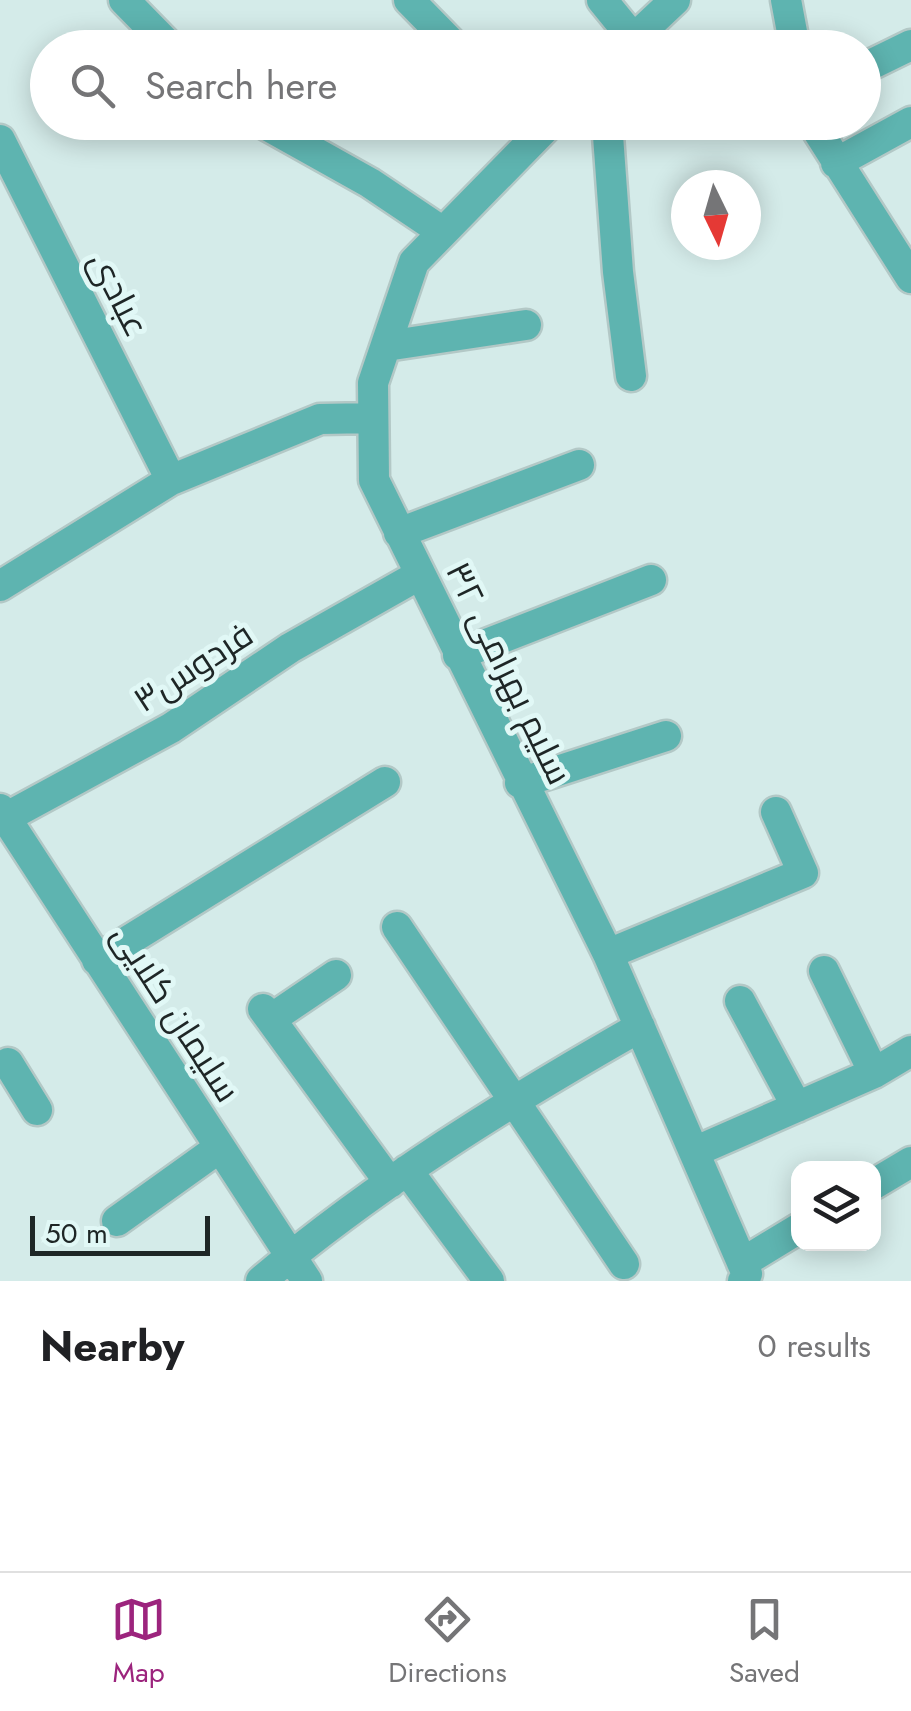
<!DOCTYPE html>
<html lang="en">
<head>
<meta charset="utf-8">
<style>
	:root { --surface:#fff; --page:#f2f2f2; --text:#202124; --muted:#757577; --line:#e0e0e0; --accent:#9c247d }
	body { margin:0; font-family:Jost,Cairo,sans-serif; background:var(--page); color:var(--text) }
	.controls { position:absolute; right:30px; bottom:30px; display:grid; overflow:hidden; border-radius:20px; box-shadow:0 5px 25px #0003 }
	.controls button { width:90px; height:90px; display:grid; place-items:center; padding:0; border:0; border-bottom:2px solid var(--line); background:var(--surface); color:var(--text); font:50px sans-serif }
	.compass { position:absolute; left:671px; top:170px; width:90px; height:90px; border-radius:50%; background:var(--surface); box-shadow:0 5px 25px #0003; rotate:175deg }
	.scale { position:absolute; left:30px; bottom:25px; width:180px; box-sizing:border-box; padding-left:10px; border:5px solid #1e2626; border-top:0; font-size:28px; line-height:35px; white-space:nowrap; color:#1e2626; -webkit-text-stroke:8px #e1f8f6; paint-order:stroke }
	.list { margin:0; padding:0; list-style:none }
	h2 { display:flex; justify-content:space-between; align-items:center; height:130px; margin:0; padding:0 40px; font-size:42px }
	h2 small { font-size:32px; font-weight:400; color:var(--muted) }
	.icon { flex:none; width:55px; height:55px; fill:none; stroke:currentColor; stroke-width:2; stroke-linecap:round; stroke-linejoin:round }
	.map { position:relative; flex:none; width:911px; height:1281px; overflow:hidden }
	.search { position:absolute; background:var(--surface); box-shadow:0 5px 25px #0003; left:30px; right:30px; top:30px; height:110px; display:flex; align-items:center; gap:25px; box-sizing:border-box; padding:0 35px; border-radius:55px; color:var(--muted); font-size:38px }
	.sheet { height:290px; background:var(--surface) }
	nav { display:flex; justify-content:space-around; align-items:center; box-sizing:border-box; height:140px; border-top:2px solid var(--line); background:var(--surface); font-size:28px; color:var(--muted) }
	nav a { display:grid; justify-items:center; gap:5px }
	nav .on { color:var(--accent) }
	.map>svg:first-child { display:block }
</style>
</head>
<body>
<div class="map">
<svg width="911" height="1281" viewBox="0 0 911 1281">
	<rect width="100%" height="100%" fill="#d4ebe9"/>
	<g fill="none" stroke-linecap="round" stroke-linejoin="round">
		<g stroke="#b3c8c6" stroke-width="35">
			<path id="minor" d="M124 0 171 48
				M409 0 456 48
				M602 0 633 38
				M786 0 795 48
				M624 48 675 0
				M864 68 911 45
				M261 122 370 183 443 232
				M551 122 414 262 373 383 374 480 608 954 747 1274 743 1281
				M607 122 618 272 631 376
				M812 122 911 278
				M0 140 171 480
				M836 163 911 122
				M386 346 526 325
				M399 533 579 465
				M0 586 171 480 320 419 373 418
				M458 655 651 580
				M520 783 666 736
				M0 809 307 1281
				M5 818 171 728 290 648 419 575
				M397 927 624 1264
				M608 954 803 873 776 812
				M97 960 385 782
				M824 971 874 1073
				M740 1001 797 1107
				M263 1009 390 1183
				M271 1019 336 975
				M8 1063 37 1110
				M694 1152 874 1073 911 1051
				M407 1170 489 1281
				M874 1184 911 1162
				M117 1221 219 1148
				M742 1263 798 1229
				M261 1281C377 1183 508 1102 640 1027"/>
		</g>
		<use href="#minor" stroke="#5eb4b0" stroke-width="30"/>
	</g>
	<g text-anchor="middle" stroke-width="10" stroke-linejoin="round" paint-order="stroke">
		<g font-size="35" fill="#1e2626" stroke="#e1f8f6">
			<text transform="translate(119 294) rotate(63)" y="12">عبادی</text>
			<text transform="translate(193 667) rotate(-33)" y="12">فردوس۳</text>
			<text transform="translate(509 673) rotate(64)" y="12">سلیم بهرامی ۳۲</text>
			<text transform="translate(176 1013) rotate(57)" y="12">سلیمان کلایی</text>
		</g>
	</g>
</svg>
<div class="controls">
<button><svg class="icon" aria-label="layers" viewBox="0 0 24 24"><path d="M12 4l9 5-9 5-9-5zM3 14l9 5 9-5"/></svg></button>
</div>
<svg class="compass" viewBox="-18 -18 36 36"><path d="M0-13l5 13h-10z" fill="#e53935"/><path d="M0 13l5-13h-10z" fill="#757577"/></svg>
<div class="scale">50 m</div>
<div class="search"><svg class="icon" aria-label="search" viewBox="0 0 24 24"><circle cx="10" cy="10" r="6"/><path d="M15 15l6 6"/></svg>Search here</div>
</div>
<section class="sheet">
<h2>Nearby<small>0 results</small></h2>
<ul class="list">
</ul>
</section>
<nav>
<a class="on"><svg class="icon" aria-label="map" viewBox="0 0 24 24"><path d="M3 6l6-2 6 2 6-2v14l-6 2-6-2-6 2zM9 4v14M15 6v14"/></svg>Map</a>
<a><svg class="icon" aria-label="directions" viewBox="0 0 24 24"><path d="M12 3l9 9-9 9-9-9zM9 14v-3h6M13 9l2 2-2 2"/></svg>Directions</a>
<a><svg class="icon" aria-label="saved" viewBox="0 0 24 24"><path d="M7 4h10v16l-5-4-5 4z"/></svg>Saved</a>
</nav>
</body>
</html>
